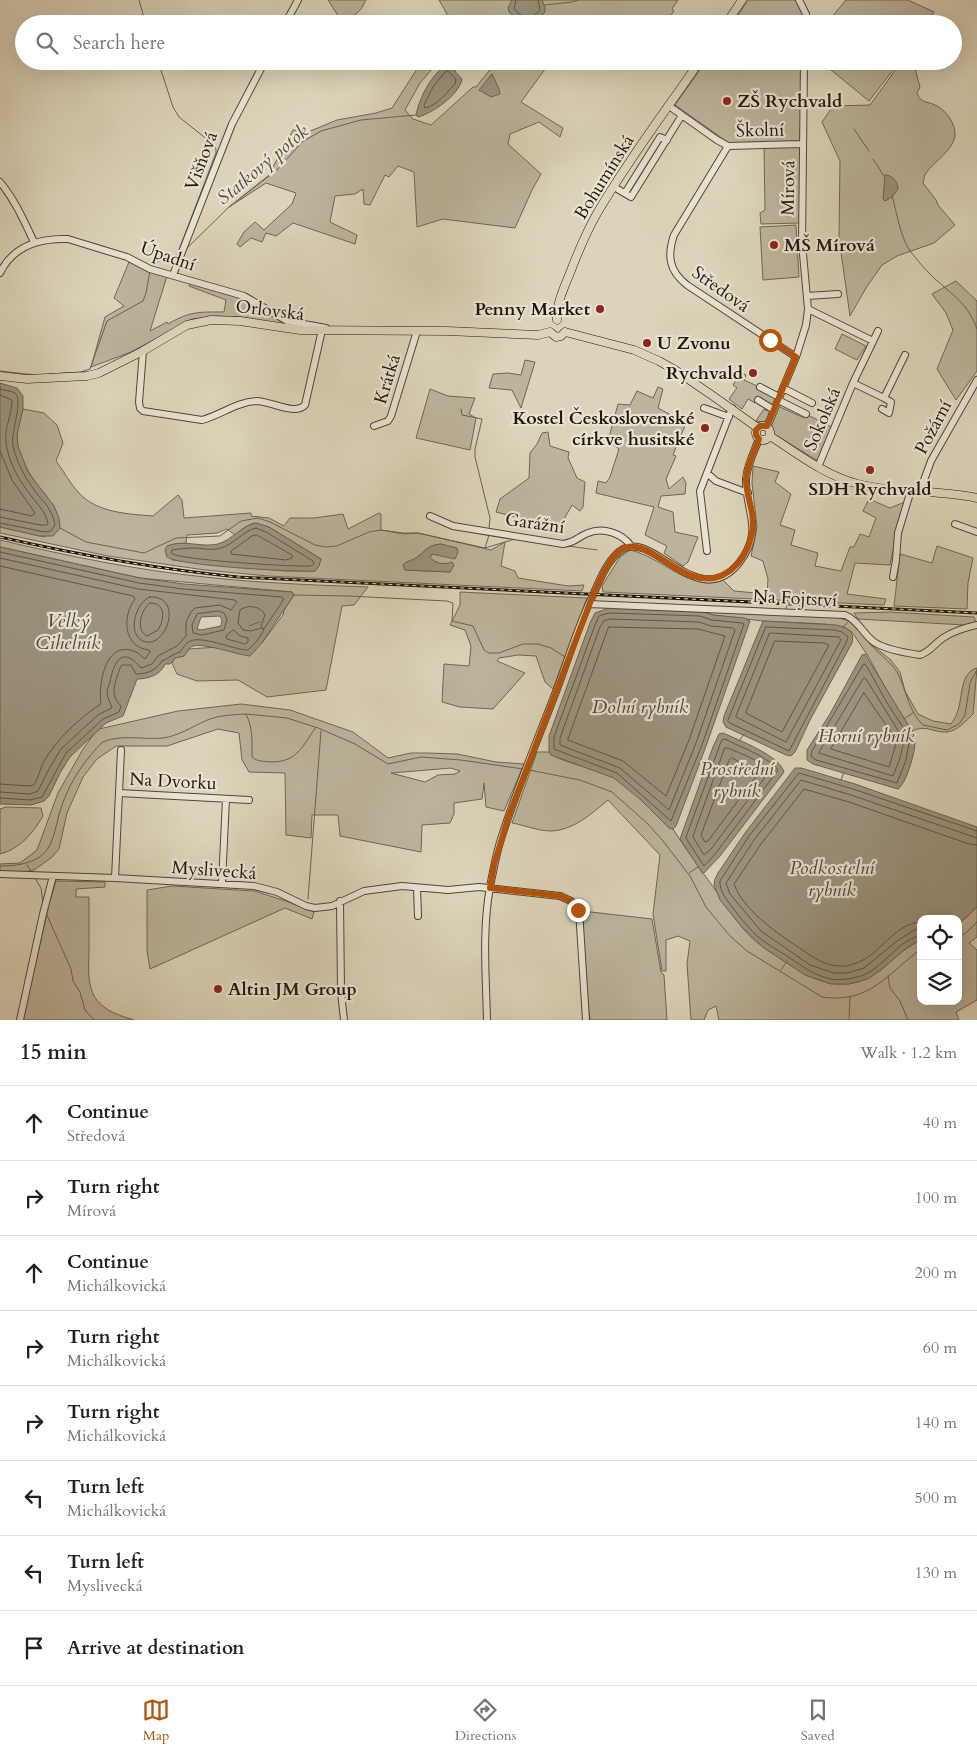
<!DOCTYPE html>
<html lang="en">
<head>
<meta charset="utf-8">
<style>
	:root { --surface:#fff; --page:#f2f2f2; --text:#202124; --muted:#757577; --line:#e0e0e0; --accent:#b45309 }
	body { margin:0; font-family:Cardo,serif; background:var(--page); color:var(--text) }
	.controls { position:absolute; right:15px; bottom:15px; display:grid; overflow:hidden; border-radius:10px; box-shadow:0 5px 20px #0002 }
	.controls button { width:45px; height:45px; display:grid; place-items:center; padding:0; border:0; border-bottom:1px solid var(--line); background:var(--surface); color:var(--text); font:25px sans-serif }
	.stop { position:absolute; width:15px; height:15px; margin:-11px; border:4px solid #b45309; border-radius:50%; background:#fff }
	.stop.end { background:#b45309; border-color:#fff; box-shadow:0 1px 5px #0008 }
	.list { margin:0; padding:0; list-style:none }
	h2 { display:flex; justify-content:space-between; align-items:center; height:65px; margin:0; padding:0 20px; font-size:21px }
	h2 small { font-size:16px; font-weight:400; color:var(--muted) }
	.list li { display:grid; grid-template-columns:32px 1fr auto; gap:15px; align-items:center; box-sizing:border-box; height:75px; padding:0 20px; border-top:1px solid var(--line) }
	.list b { display:block; font-size:19px; white-space:nowrap }
	.list p { margin:0; font-size:16px; white-space:nowrap; color:var(--muted) }
	.list em { font-size:16px; font-style:normal; color:var(--muted) }
	.icon { flex:none; width:28px; height:28px; fill:none; stroke:currentColor; stroke-width:2; stroke-linecap:round; stroke-linejoin:round }
	.map { position:relative; flex:none; width:977px; height:1020px; overflow:hidden }
	.search { position:absolute; background:var(--surface); box-shadow:0 5px 20px #0002; left:15px; right:15px; top:15px; height:55px; display:flex; align-items:center; gap:12px; box-sizing:border-box; padding:0 18px; border-radius:28px; color:var(--muted); font-size:19px }
	.sheet { height:665px; background:var(--surface) }
	nav { display:flex; justify-content:space-around; align-items:center; box-sizing:border-box; height:70px; border-top:1px solid var(--line); background:var(--surface); font-size:14px; color:var(--muted) }
	nav a { display:grid; justify-items:center; gap:2px }
	nav .on { color:var(--accent) }
	.map>svg:first-child { display:block }
</style>
</head>
<body>
<div class="map">
<svg width="977" height="1020" viewBox="0 0 977 1020">
	<rect width="100%" height="100%" fill="#dcd4ba"/>
	<filter id="stains"><feTurbulence type="fractalNoise" baseFrequency=".004" numOctaves="4"/><feColorMatrix values="0 0 0 0 .2 0 0 0 0 .09 0 0 0 0 .02 0 0 0 .5 -.17"/></filter>
	<radialGradient id="worn" r=".72"><stop offset=".6" stop-color="#630" stop-opacity="0"/><stop offset="1" stop-color="#630" stop-opacity=".3"/></radialGradient>
	<path fill="#bcb49c" stroke="#6e6654" fill-rule="evenodd" d="M328 0H366L361 9 348 22H342Z
		M439 0H678L672 9 674 11 665 22 661 19 658 24H605L598 18 582 24H513L512 20 502 24H443L447 14Z
		M748 0H796L803 13V24H732Z
		M846 0H908L934 12 926 24H826Z
		M422 61H439L420 83 405 110 413 119 431 125 473 87H476L497 61H551L521 102 563 128 560 137 539 122 510 134 508 144 541 174 532 190 515 228 443 219 417 227 414 172 398 166 389 177 385 175 370 205 364 204 363 189 355 194 335 196 330 222 357 235 355 244 293 223 276 236 266 233 262 242 251 238 240 247 237 244 244 232 255 222 264 230 292 204 296 193 266 183 229 207 268 176 293 130H296V137L337 120 376 113 392 108Z
		M706 61H802L800 141 729 143 675 105Z
		M820 61H900L869 101Z
		M902 61H913L920 87 917 93C921 104 927 101 935 105 946 110 956 124 955 136 953 150 934 162 926 173 924 176 924 179 923 183L936 200 938 205 955 225 934 243 897 256 882 265 866 288 850 316 839 238 840 161 822 122 833 106 870 105Z
		M801 146 800 223 761 224 760 213 765 210 764 147Z
		M796 225 799 277 763 280 760 227Z
		M129 262 167 276 150 331 167 322 168 324C190 311 199 312 224 312L226 300 189 286 190 282 242 298 293 326 240 317 217 316 192 319 131 352 91 367 105 317 124 306 114 298Z
		M956 281 977 301V371L956 400 937 369 953 330 946 313 932 294Z
		M842 334 866 346 857 360 835 349Z
		M525 360 535 362 521 408 512 390 489 388 493 374 508 373 521 375Z
		M741 372 746 375 744 380 777 395 766 421 763 422 756 421 764 409 767 411 769 407 758 397 755 403 748 399 742 409 729 399 737 388 733 385Z
		M658 387 663 389 658 408 686 423 673 455 676 456 666 479 669 489 683 477 686 483 685 494 661 496 658 507 673 512 675 532 698 537 688 562 683 566 664 553 667 546 645 535 654 507 596 493 598 481 606 483 610 477 619 449 608 441 618 404 630 405 637 391 653 398Z
		M430 389 448 396 475 398 469 414 476 418 470 450 416 438Z
		M778 406 804 418 806 414 833 428 818 461 774 434 770 425Z
		M23 409 44 413 57 425 63 443 56 461C64 471 70 484 79 493 97 513 129 514 153 516L178 495 182 500 184 518 251 513V516L269 518 284 526 290 518H314L343 514 348 529 379 513 381 514V530L403 533H418L491 550 505 542 501 566 515 571 518 578 568 586 584 585 582 591 268 576 205 570 108 556 0 533V527L45 537 54 506C39 488 16 460 17 435 17 426 21 417 23 409ZM254 523 269 527 321 559 315 571H285L172 560 171 545 186 543 187 535 217 533 227 529 235 535 245 527ZM441 544 439 555 432 554 430 557C435 564 444 565 452 563L453 565 450 572 405 570 403 565C407 561 410 561 415 559 425 552 427 545 441 544Z
		M548 432 550 446 569 452 568 458 577 478 585 482 583 507 580 511 572 505 563 521V525L535 527 519 523 520 518 496 512 500 499 529 478 530 453 537 444 542 433Z
		M753 466 779 472 775 482 791 494 780 525 795 530 791 545 818 553 815 566 841 571 850 547H854L860 534 869 537 876 518 863 511 869 499 890 508 905 502 900 515 890 565 855 563 847 594 886 599 884 605 603 592 602 586 620 557 630 550C660 556 693 594 723 580L734 591 767 594 768 579 763 561 751 556 757 527 752 483Z
		M0 540C68 556 136 570 205 577 259 583 313 585 368 587L354 605 342 606 326 690 267 697 238 680 197 681 177 674 172 663 175 658 184 656 189 649 261 644 283 615 284 610 294 595 292 592 140 578 0 547Z
		M937 546 973 558 968 583 967 609 894 606 900 554 932 563Z
		M460 592 587 598 553 689 545 682 536 656 518 655 499 658 497 661 525 673 493 709 460 707 442 702 444 664 469 666 471 646 465 630 450 625 460 605Z
		M701 611 837 617 850 621 872 645 891 660 900 672 905 691 918 714 933 721 951 724C953 721 956 717 957 713 963 699 959 673 977 668L973 714C966 721 957 731 947 732 933 733 927 724 912 731L892 700 868 656 852 632 844 627 825 624 763 621 713 615Z
		M890 612 974 617 976 622 965 625 858 619 854 613Z
		M241 704 290 710 353 732 388 758 411 753H427L457 754 496 762 524 764 504 811 486 807 484 783 482 799 454 803V814L450 823 422 825 421 852 340 836 338 815H312L311 838 286 835 285 773 249 772 242 760 239 733 218 729 167 746H116L97 759 83 777 67 813 59 849 51 858 34 870 25 872 0 871V864L20 863 37 850 58 793 83 749 94 734 99 729 178 711ZM451 768 460 771 455 774 438 775 425 782 391 773Z
		M537 752H549C559 763 598 768 614 777 635 790 652 811 669 827L673 829C686 849 700 869 714 888 727 906 737 924 753 939 764 949 777 955 788 963 809 978 832 989 858 982 874 977 884 967 896 957 903 950 912 945 921 939V1001H958V925L977 907V937L969 943 977 950V1000L956 1012 959 1020H719L716 1006 708 1010 704 1020H691L687 964 690 941 678 936 666 940V971H662L653 914 660 855 608 800C591 814 574 830 551 831 538 831 524 825 512 823Z
		M6 807 41 808 43 816C33 833 20 849 0 854V809Z
		M56 881 105 882V887L76 889V897H89C89 915 89 934 89 952 87 993 91 1008 134 1020H23L49 904Z
		M172 886 254 891 286 901 314 912 312 919 285 908 150 969 147 951V890Z
		M582 911 652 919 661 972 664 975 667 1020H590L585 981 586 977Z"/>
	<path fill="#9c947f" stroke="#6a6251" fill-rule="evenodd" d="M512 0H542L545 7V12L532 24H523L509 12 508 8Z
		M444 66H450L462 79C459 95 433 113 418 117L416 115C420 96 430 78 444 66Z
		M492 74 499 89 500 94 491 97 479 90Z
		M885 175H887C894 177 898 183 898 189L892 197 885 201 883 199Z
		M0 383 17 388 23 396V409L17 435 18 446 28 472 54 506 59 518 60 528 53 536H39L0 527Z
		M256 523 269 527 321 559 319 566 315 571C293 572 180 566 167 557L165 550 167 546C184 539 201 548 218 544 232 540 241 526 256 523Z
		M441 544 457 548 458 552 455 559 432 554 430 557C435 564 444 565 452 562L454 565 450 572 405 570 403 565C407 561 410 561 414 559 425 553 426 545 441 544Z
		M0 547 140 578 184 584 292 592 294 595 261 644 250 656C238 655 200 641 191 647 188 649 186 653 184 656L175 658 170 664H165C161 675 148 679 137 679L123 716 106 723 70 757 60 773 49 796 44 801 31 805 0 804ZM220 616 222 620 221 626 201 630 197 629 201 617Z
		M609 608 701 611 713 615 744 618 750 621 706 746 676 826 673 829 669 828 641 800 614 778 551 755 549 752V736L590 623 595 613Z
		M763 621 836 625C847 628 855 631 852 643L810 720 795 752 791 756 786 755 726 727 723 722 724 716Z
		M865 654 915 736C917 747 907 783 898 789L813 764 807 760V750L830 714 862 655Z
		M723 733C738 740 779 755 784 772L720 856 703 874 680 839 713 747 719 734Z
		M795 768H801L855 784 977 827V907L958 925V919H921V939L904 950 882 969 868 979 849 984H831L805 975 764 948 741 926 720 900 714 885 715 879 718 873 745 833Z"/>
	<g fill="none" stroke-linecap="round" stroke-linejoin="round">
		<path stroke="#5e5646" stroke-width="1" d="M516 0 514 9 528 21 540 10 538 0
			M448 71 456 79 455 84C447 92 437 106 425 108L424 105 433 87 445 72Z
			M0 389C4 390 11 391 15 393 24 400 10 434 13 446 17 464 27 481 38 495 46 504 53 512 55 525L51 531 45 532 0 523
			M0 395 12 400C12 415 4 428 6 442 8 462 20 482 32 497 39 506 46 513 48 523L47 525H40L0 517
			M0 451 12 480 35 513 32 516 0 509
			M256 528 266 532 313 561 314 564 311 566C294 567 178 560 171 553L172 550C179 549 186 548 193 548 202 548 211 551 221 548 234 544 243 531 256 528Z
			M257 535 292 555V558L286 560 231 554V551L252 536Z
			M0 552 139 583 183 589 282 597 284 599 264 629 261 626 265 615C261 606 248 604 240 610L238 623 243 630 251 631 261 628 264 630 257 641 248 650C233 650 201 634 188 642 185 645 183 648 180 652 173 654 169 658 162 661 156 670 148 674 136 674L131 665H122L120 668C115 683 109 694 121 706L119 712 103 719 66 753 42 797 30 800 0 798
			M0 558 138 589 235 600 237 602 231 610 220 605 195 608 191 612 186 622V636L177 646 158 656 152 664 141 668C123 646 114 660 110 682 109 685 107 689 107 693 107 699 111 703 112 708L99 714 61 749 50 767 38 791 30 794 0 792
			M0 566 133 596 135 599C122 616 123 647 149 650L150 652 145 659C142 657 139 653 136 652 105 638 98 685 101 704 79 718 56 740 43 763 40 770 38 778 34 785L29 786 0 784
			M150 597C185 595 166 651 143 641 127 635 135 602 150 597Z
			M150 603C167 603 164 620 158 630L147 636C135 630 141 609 150 603Z
			M219 611 224 613 227 619 224 630 202 635 193 633 192 625 197 614Z
			M610 613 700 616 712 620 742 623 744 624 702 745 671 821 617 773 554 749V737L595 625 599 616Z
			M611 619 699 622 711 626 733 628 735 630 696 743 669 810 620 768 560 745V738L600 627 604 621Z
			M609 627 698 629 725 636 689 740 666 796 623 761 568 740Z
			M766 627 835 630 842 632 848 637 847 641 789 751 730 723 728 721Z
			M234 630 240 636 248 638V642L245 644 227 639 226 636Z
			M770 633 839 637 841 640 786 742 736 717Z
			M775 641 824 643 829 645 782 732 746 713Z
			M864 664 866 665 887 703 910 738 906 760 897 783 816 760 811 756 812 751Z
			M864 678 866 679 904 740 900 758 893 776 819 753Z
			M864 693 897 741 889 767 831 749Z
			M722 740 725 739C740 747 769 757 778 770L716 853 704 866 686 838Z
			M725 748H728C741 754 761 760 769 772L711 849 704 855 693 837Z
			M732 758 757 771 758 774 708 841 705 842 701 835 729 760Z
			M921 922C896 923 881 952 861 961 855 964 846 967 839 966 822 966 808 953 795 945 774 931 743 909 734 884L761 844 804 789 849 802 969 844 977 845
			M921 929 914 930 897 941 864 968 847 973H834L810 965 761 931 730 894 726 883 754 840 801 780 851 795 977 838
			M921 936C903 937 886 962 871 971 864 976 855 978 846 979 823 983 804 967 787 956 777 950 767 944 758 937 749 928 740 918 733 908 727 900 719 891 720 881L749 836 799 773 853 789 977 831"/>
		<path stroke="#6a6251" stroke-width="1" d="M139 0 146 24
			M545 5 572 2 579 0
			M158 61 173 107 179 117 213 144 216 149V153L177 255
			M455 71 466 61
			M854 129 869 151
			M873 159 884 176
			M892 196C897 213 900 236 910 251 916 258 921 265 928 272 947 292 967 300 977 329
			M185 250 229 207 278 169 302 142 321 131 361 120 416 115
			M152 267 159 261 179 254
			M0 371 26 374 41 375
			M50 374 81 372 90 369 107 321 143 301 146 293 150 271
			M461 409 462 415 482 419 475 449V457L490 518 489 529
			M60 528 86 542 144 553 176 538 220 536 241 521 258 518 270 522 315 545 326 547 337 546 369 532 381 530 404 534 418 533 485 548 515 539
			M568 546 597 550
			M485 548 489 535
			M293 595 348 596 447 601 453 603 452 621 473 626 484 650 489 653H499L523 644H538L551 648 565 657
			M786 610 789 591
			M839 618 847 620
			M249 626 259 622
			M843 627 849 621
			M867 640C876 653 889 659 897 672 906 688 908 711 923 725L947 730 959 724 965 715 970 683 977 670
			M246 714 287 718 315 727
			M904 719 913 713
			M739 741 744 734
			M529 770 580 780 612 792 648 824 663 841 690 876 706 907 730 936 747 951 822 997C870 1004 887 974 921 949
			M841 780 844 772
			M27 865 31 872
			M0 866C18 866 41 863 50 845 56 833 57 818 62 805 68 788 78 770 90 756 94 752 98 745 103 742 120 734 145 740 163 738 178 736 192 727 205 721 218 715 232 715 246 714 253 728 252 742 252 757 258 762 263 761 271 762 297 762 302 747 316 727L355 744 388 764 421 757 461 760 523 769
			M689 873 698 867
			M35 878 41 888 43 904
			M308 899 321 731
			M46 913 71 969 73 981 80 992 85 1010 94 1020
			M958 937 966 933 977 922
			M781 970 787 961
			M888 976 890 988 900 1001 908 1020
			M849 1020 850 997"/>
		<g stroke="#4f4638" stroke-width="8">
			<path id="minor" d="M799 0 806 14V24
				M285 24 298 0
				M669 106 717 140 728 146 803 144
				M728 146 674 235C667 256 669 271 687 285L796 357
				M0 182C15 200 24 221 34 242
				M614 187 631 197 682 115
				M625 193 660 137 667 140
				M0 273C13 246 40 238 68 239L127 257 150 269 244 296 287 321 326 328
				M173 275 232 124 265 61
				M807 296 838 294
				M808 309 873 341
				M143 351 139 402 140 408 143 411 202 420C221 415 236 402 257 401 270 401 295 416 305 405L322 330
				M853 383 884 398 905 355
				M760 387 779 397
				M783 388 812 403
				M758 400 774 410
				M778 400 806 414
				M704 408 729 417
				M882 409 889 413 891 402 884 398
				M374 426 388 421 391 416 417 331
				M767 427 796 357 806 325 808 309 802 243 804 61
				M818 467 853 383 878 331
				M707 473 716 481 748 493
				M920 491 931 461 977 380
				M430 516 453 526 563 544C577 542 577 537 588 533 603 527 622 533 631 546
				M955 524 977 532
				M707 551 700 491 732 408
				M893 577 896 560 898 533 911 490
				M589 604 845 615C858 620 863 634 874 642 886 650 906 653 920 655 930 652 934 644 943 638 953 631 965 628 977 625
				M119 793 249 800
				M0 874 115 878 254 886 277 892 306 906 315 908 332 906 364 891 402 886 448 890 479 887 560 896 571 901 579 910 586 1020
				M115 878 121 750
				M222 883 226 799
				M417 888 418 916
				M340 901 341 992 344 1020
				M20 1020 43 914 53 876
				M487 1020C486 976 482 931 490 887 493 871 496 855 501 839 517 788 538 739 557 689 569 657 579 623 594 593 600 579 609 557 623 549 653 531 699 613 739 563 765 529 745 512 746 479 747 465 754 452 759 439"/>
		</g>
		<g stroke="#20170c" stroke-width="9">
			<path id="major" d="M726 24 742 0
				M557 320C556 304 564 288 570 273 578 252 587 230 599 210 629 159 666 110 700 61
				M550 332 556 337 561 336 565 332
				M565 332 634 350 659 361 675 370 713 396 758 428
				M0 376 27 379 87 376 99 373 143 351 187 325 211 320 240 321 300 330 447 331 538 335 550 332
				M756 433a7 7 0 1 1 14 0a7 7 0 1 1-14 0Z
				M770 436C798 454 826 476 858 484 896 494 938 489 977 498"/>
		</g>
		<use href="#minor" stroke="#e8e3d2" stroke-width="6"/>
		<use href="#major" stroke="#dcd4ba" stroke-width="8"/>
		<g stroke="#20170c" stroke-width="3">
			<path id="rail" d="M0 537C79 555 157 569 238 577L977 613"/>
		</g>
		<use href="#rail" stroke="#e8e3d2" stroke-width="1" stroke-dasharray="4" stroke-linecap="butt"/>
	</g>
	<g fill="none" stroke-linecap="round" stroke-linejoin="round">
		<path stroke="#b45309" stroke-width="6" d="M578 910 571 901 560 896 490 888 494 865 508 818 593 595C600 580 608 559 621 550 648 531 683 594 723 575 745 564 756 536 752 513 750 502 746 491 746 479 747 465 754 452 759 439L756 435V430L760 426H767L796 357 770 340"/>
	</g>
	<g fill="#8f2418" stroke="#e8e3d2" stroke-width="2">
		<circle cx="727" cy="101" r="5"/>
		<circle cx="774" cy="245" r="5"/>
		<circle cx="600" cy="309" r="5"/>
		<circle cx="647" cy="343" r="5"/>
		<circle cx="753" cy="373" r="5"/>
		<circle cx="705" cy="428" r="5"/>
		<circle cx="870" cy="470" r="5"/>
		<circle cx="218" cy="989" r="5"/>
	</g>
	<g text-anchor="middle" stroke-width="4.5" stroke-linejoin="round" paint-order="stroke">
		<g font-size="18" font-weight="bold" fill="#20170c" stroke="#e8e3d2" text-anchor="start">
			<text x="737" y="107">ZŠ Rychvald</text>
			<text x="784" y="251">MŠ Mírová</text>
			<text x="590" y="315" text-anchor="end">Penny Market</text>
			<text x="657" y="349">U Zvonu</text>
			<text x="743" y="379" text-anchor="end">Rychvald</text>
			<text x="695" y="424" text-anchor="end">Kostel Československé<tspan x="695" dy="21">církve husitské</tspan></text>
			<text x="870" y="495" text-anchor="middle">SDH Rychvald</text>
			<text x="228" y="995">Altin JM Group</text>
		</g>
		<g font-size="18" fill="#20170c" stroke="#e8e3d2">
			<text transform="translate(760 130) rotate(-1)" y="6">Školní</text>
			<text transform="translate(201 161) rotate(-69)" y="6">Višňová</text>
			<text transform="translate(604 177) rotate(-58)" y="6">Bohumínská</text>
			<text transform="translate(788 188) rotate(-89)" y="6">Mírová</text>
			<text transform="translate(168 256) rotate(19)" y="6">Úpadní</text>
			<text transform="translate(721 289) rotate(35)" y="6">Středová</text>
			<text transform="translate(270 310) rotate(7)" y="6">Orlovská</text>
			<text transform="translate(387 379) rotate(-73)" y="6">Krátká</text>
			<text transform="translate(822 419) rotate(-67)" y="6">Sokolská</text>
			<text transform="translate(933 427) rotate(-62)" y="6">Požární</text>
			<text transform="translate(535 523) rotate(8)" y="6">Garážní</text>
			<text transform="translate(795 598) rotate(3)" y="6">Na Fojtství</text>
			<text transform="translate(173 781) rotate(3)" y="6">Na Dvorku</text>
			<text transform="translate(214 870) rotate(4)" y="6">Myslivecká</text>
		</g>
		<g font-size="19" font-style="italic" fill="#52493a" stroke="#e8e3d2">
			<text transform="translate(262 164) rotate(-40)" y="7">Statkový potok</text>
			<text x="68" y="627">Velký<tspan x="68" dy="22">Cihelník</tspan></text>
			<text x="640" y="713">Dolní rybník</text>
			<text x="866" y="742">Horní rybník</text>
			<text x="737" y="775">Prostřední<tspan x="737" dy="22">rybník</tspan></text>
			<text x="832" y="874">Podkostelní<tspan x="832" dy="22">rybník</tspan></text>
		</g>
	</g>
	<rect width="100%" height="100%" filter="url(#stains)"/>
	<rect width="100%" height="100%" fill="url(#worn)"/>
</svg>
<div class="controls">
<button><svg class="icon" aria-label="locate" viewBox="0 0 24 24"><circle cx="12" cy="12" r="6"/><path d="M12 2v4M12 18v4M2 12h4M18 12h4"/></svg></button>
<button><svg class="icon" aria-label="layers" viewBox="0 0 24 24"><path d="M12 4l9 5-9 5-9-5zM3 14l9 5 9-5"/></svg></button>
</div>
<div class="stop" style="left:770px;top:340px"></div>
<div class="stop end" style="left:578px;top:910px"></div>
<div class="search"><svg class="icon" aria-label="search" viewBox="0 0 24 24"><circle cx="10" cy="10" r="6"/><path d="M15 15l6 6"/></svg>Search here</div>
</div>
<section class="sheet">
<h2>15 min<small>Walk · 1.2 km</small></h2>
<ul class="list">
<li><svg class="icon" aria-label="ahead" viewBox="0 0 24 24"><path d="M12 20V5M6 11l6-6 6 6"/></svg><div><b>Continue</b><p>Středová</p></div><em>40 m</em></li>
<li><svg class="icon" aria-label="right" viewBox="0 0 24 24"><path d="M7 20v-9h11M14 6l5 5-5 5"/></svg><div><b>Turn right</b><p>Mírová</p></div><em>100 m</em></li>
<li><svg class="icon" aria-label="ahead" viewBox="0 0 24 24"><path d="M12 20V5M6 11l6-6 6 6"/></svg><div><b>Continue</b><p>Michálkovická</p></div><em>200 m</em></li>
<li><svg class="icon" aria-label="right" viewBox="0 0 24 24"><path d="M7 20v-9h11M14 6l5 5-5 5"/></svg><div><b>Turn right</b><p>Michálkovická</p></div><em>60 m</em></li>
<li><svg class="icon" aria-label="right" viewBox="0 0 24 24"><path d="M7 20v-9h11M14 6l5 5-5 5"/></svg><div><b>Turn right</b><p>Michálkovická</p></div><em>140 m</em></li>
<li><svg class="icon" aria-label="left" viewBox="0 0 24 24"><path d="M17 20v-9H6M10 6l-5 5 5 5"/></svg><div><b>Turn left</b><p>Michálkovická</p></div><em>500 m</em></li>
<li><svg class="icon" aria-label="left" viewBox="0 0 24 24"><path d="M17 20v-9H6M10 6l-5 5 5 5"/></svg><div><b>Turn left</b><p>Myslivecká</p></div><em>130 m</em></li>
<li><svg class="icon" aria-label="arrive" viewBox="0 0 24 24"><path d="M6 21V4h12l-3 4 3 4H6"/></svg><div><b>Arrive at destination</b></div></li>
</ul>
</section>
<nav>
<a class="on"><svg class="icon" aria-label="map" viewBox="0 0 24 24"><path d="M3 6l6-2 6 2 6-2v14l-6 2-6-2-6 2zM9 4v14M15 6v14"/></svg>Map</a>
<a><svg class="icon" aria-label="directions" viewBox="0 0 24 24"><path d="M12 3l9 9-9 9-9-9zM9 14v-3h6M13 9l2 2-2 2"/></svg>Directions</a>
<a><svg class="icon" aria-label="saved" viewBox="0 0 24 24"><path d="M7 4h10v16l-5-4-5 4z"/></svg>Saved</a>
</nav>
</body>
</html>
